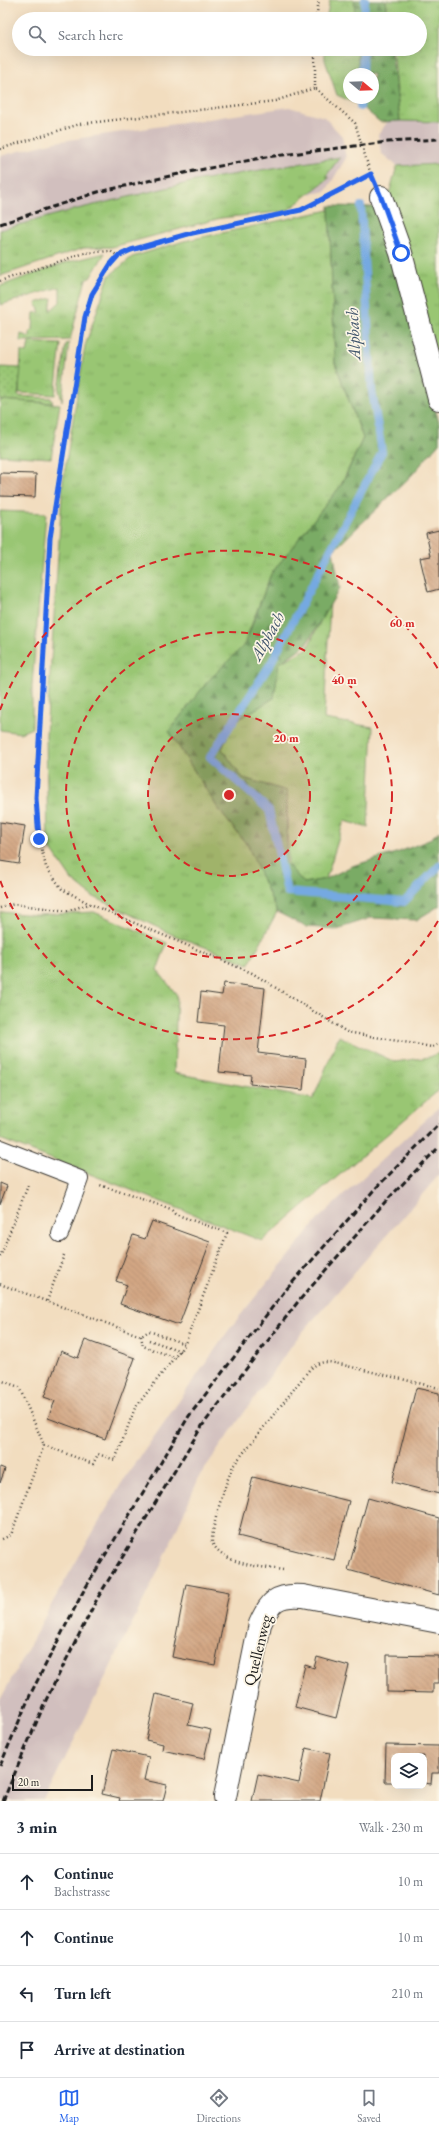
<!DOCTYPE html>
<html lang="en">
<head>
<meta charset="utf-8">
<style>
	:root { --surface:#fff; --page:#f6f6f7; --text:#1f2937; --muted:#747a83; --line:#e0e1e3; --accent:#2563eb }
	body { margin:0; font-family:"EB Garamond",serif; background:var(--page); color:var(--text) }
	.controls { position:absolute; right:12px; bottom:12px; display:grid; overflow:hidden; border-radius:8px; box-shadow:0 4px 16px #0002 }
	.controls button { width:36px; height:36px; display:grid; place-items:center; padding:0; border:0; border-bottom:1px solid var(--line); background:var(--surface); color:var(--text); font:20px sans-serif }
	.compass { position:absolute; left:343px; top:68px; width:36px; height:36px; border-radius:50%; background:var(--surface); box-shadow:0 4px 16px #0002; rotate:109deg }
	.scale { position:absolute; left:12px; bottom:10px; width:81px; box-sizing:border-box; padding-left:4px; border:2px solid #1c1c1c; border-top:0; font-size:11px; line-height:14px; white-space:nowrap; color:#1c1c1c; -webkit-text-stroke:3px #fcf5e5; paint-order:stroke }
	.stop { position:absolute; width:12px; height:12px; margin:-9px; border:3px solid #2563eb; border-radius:50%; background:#fff }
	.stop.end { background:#2563eb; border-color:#fff; box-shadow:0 1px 4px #0008 }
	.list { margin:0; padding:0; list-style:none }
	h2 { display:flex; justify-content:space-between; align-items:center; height:52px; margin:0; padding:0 16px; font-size:17px }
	h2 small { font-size:13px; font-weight:400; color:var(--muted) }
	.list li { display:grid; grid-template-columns:26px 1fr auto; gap:12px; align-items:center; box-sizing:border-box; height:56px; padding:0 16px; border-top:1px solid var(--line) }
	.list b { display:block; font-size:15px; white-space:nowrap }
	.list p { margin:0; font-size:13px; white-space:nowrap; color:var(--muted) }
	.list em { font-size:13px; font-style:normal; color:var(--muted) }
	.icon { flex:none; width:22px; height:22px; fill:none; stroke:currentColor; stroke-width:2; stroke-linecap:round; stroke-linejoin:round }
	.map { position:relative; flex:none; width:439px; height:1801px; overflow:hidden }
	.search { position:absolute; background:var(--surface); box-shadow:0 4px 16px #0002; left:12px; right:12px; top:12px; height:44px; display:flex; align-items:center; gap:10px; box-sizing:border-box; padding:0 14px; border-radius:22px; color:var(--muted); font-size:15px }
	.sheet { height:276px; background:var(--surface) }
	nav { display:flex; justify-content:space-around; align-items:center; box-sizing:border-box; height:56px; border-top:1px solid var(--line); background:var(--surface); font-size:11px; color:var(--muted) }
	nav a { display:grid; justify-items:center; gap:2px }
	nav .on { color:var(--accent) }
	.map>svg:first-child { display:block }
</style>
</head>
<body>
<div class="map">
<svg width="439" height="1801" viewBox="0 0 439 1801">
	<defs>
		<pattern id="grass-tufts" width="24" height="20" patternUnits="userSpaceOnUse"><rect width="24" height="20" fill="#99c673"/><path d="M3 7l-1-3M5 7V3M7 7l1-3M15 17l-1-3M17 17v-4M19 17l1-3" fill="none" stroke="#83aa63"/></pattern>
		<pattern id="forest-firs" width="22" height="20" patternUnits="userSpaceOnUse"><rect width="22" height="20" fill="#7aab65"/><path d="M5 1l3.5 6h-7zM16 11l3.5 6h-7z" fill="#638a52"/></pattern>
		<pattern id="park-crowns" width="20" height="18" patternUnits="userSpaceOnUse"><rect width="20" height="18" fill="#99c673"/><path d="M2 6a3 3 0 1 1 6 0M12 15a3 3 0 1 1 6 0" fill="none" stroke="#83aa63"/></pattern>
		<pattern id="garden-dots" width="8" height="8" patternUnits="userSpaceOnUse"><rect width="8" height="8" fill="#99c673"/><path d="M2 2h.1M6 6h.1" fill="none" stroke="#83aa63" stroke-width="1.8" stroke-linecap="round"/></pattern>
		<pattern id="building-back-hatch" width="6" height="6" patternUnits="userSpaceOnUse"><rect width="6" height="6" fill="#d2a683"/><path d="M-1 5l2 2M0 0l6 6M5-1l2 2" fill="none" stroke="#b48e71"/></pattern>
	</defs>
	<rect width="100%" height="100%" fill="#fcf5e5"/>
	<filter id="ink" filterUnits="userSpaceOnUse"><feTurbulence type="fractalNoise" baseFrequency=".025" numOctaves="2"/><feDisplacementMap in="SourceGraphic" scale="8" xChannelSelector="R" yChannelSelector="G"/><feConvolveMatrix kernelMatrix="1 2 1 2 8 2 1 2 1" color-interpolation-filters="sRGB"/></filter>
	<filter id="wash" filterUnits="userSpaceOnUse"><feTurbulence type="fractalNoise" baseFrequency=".012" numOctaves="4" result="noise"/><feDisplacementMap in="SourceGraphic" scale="16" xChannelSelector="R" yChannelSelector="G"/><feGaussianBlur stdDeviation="0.9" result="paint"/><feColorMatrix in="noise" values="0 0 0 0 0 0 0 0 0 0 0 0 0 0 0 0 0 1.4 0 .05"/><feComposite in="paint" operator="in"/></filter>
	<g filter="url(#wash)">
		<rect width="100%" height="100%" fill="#f2ddbf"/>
		<path fill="#d1bfbe" d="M289 107 324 117 342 136 346 158 326 191 102 239 0 276V156L55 142Z
			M439 118V164L397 166 381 153 378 135 388 121Z
			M439 1107V1175L294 1342 200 1475 163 1561 44 1801H0V1700L54 1600 121 1484 231 1327 320 1217Z"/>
		<path fill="url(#grass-tufts)" stroke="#5a7148" d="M386 0H439V122L400 121 393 49H420V19H389Z
			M340 157 326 176 329 178 287 211 221 218 112 247 84 248 0 276V230L73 210 200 180Z
			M439 164V366L389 194 397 166Z
			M329 210 335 363 363 438 340 487 271 574 243 647 208 681 169 731 219 810 248 846 277 912 249 964 171 934 92 896 72 880 48 845 46 735 63 481 85 346 109 276 132 257 184 241Z
			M105 253 90 278 86 279 70 340 20 341 21 334 30 337V331L33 330 34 313 40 312 36 303 52 298 50 311 60 302V287L0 305V286L65 263Z
			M29 342 61 344 55 395 19 393 21 351 27 353Z
			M69 343 62 401 59 390 66 344Z
			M0 400 60 404 51 458 0 455Z
			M330 601 324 719 373 727 368 827 344 821 326 879 304 883 288 866 287 791 243 778 221 749 234 722 274 698 279 663 307 649Z
			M2 912 35 915 94 912 167 943 157 970 177 995 174 1073 313 1099 339 1036 395 1062 430 1057 439 1053V1090L262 1241 0 1139V915Z"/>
		<path fill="url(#forest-firs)" stroke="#4b6440" d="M354 0H385L387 19H355Z
			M357 49H391L400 121 380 122 361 106V98H373V74H359Z
			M329 206 378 207 407 299 439 423V443L412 475 333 551 340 588 306 645 279 663 274 698 234 722 222 749 243 778 287 791 286 863 304 883 326 879 352 866 399 852 429 840 439 831V906L416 920 371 918 337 929 306 927 277 912 248 846 219 810 169 731 208 681 245 644 271 574 342 484 363 438 335 363Z"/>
		<path fill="url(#park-crowns)" stroke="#5a7148" d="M330 0H354L355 19H326Z
			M324 49H357L359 74H349V98H361V106L337 95 325 60Z"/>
		<path fill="url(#garden-dots)" stroke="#5a7148" d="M0 367 21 368 18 396 51 398 53 403 0 400Z"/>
		<path fill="#99c673" stroke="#5a7148" d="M0 511 46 513 32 685V728L20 733 0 730Z"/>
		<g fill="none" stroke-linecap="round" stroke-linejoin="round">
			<path stroke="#74a9e1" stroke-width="8" d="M364 19 365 0
				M362 74 363 49
				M360 107 361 98
				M361 206 372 391 382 452 271 663 210 757 269 810 287 892 404 902 439 866"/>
		</g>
		<g id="blocks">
			<path fill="url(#building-back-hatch)" d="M0 473 36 474 35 497 0 496Z
				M439 530V589L428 592 420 558 431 556 426 533Z
				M0 822 25 826 19 864 0 861Z
				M224 983 265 988 258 1053 306 1059 303 1090 250 1084 251 1075 219 1072 224 1025 198 1022 201 992 222 995Z
				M0 1183 7 1186 0 1204Z
				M152 1221 210 1242 179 1325 120 1304 127 1285 116 1281 133 1235 145 1239Z
				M85 1340 135 1358 105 1439 48 1418 55 1401 44 1397 61 1351 78 1358Z
				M416 1388 439 1393V1494L392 1482Z
				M0 1467 5 1469 0 1483Z
				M253 1477 349 1501 334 1560 238 1536Z
				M368 1498 439 1518V1595L348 1570Z
				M186 1584 229 1592 215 1665 172 1657Z
				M387 1655 439 1656V1683H433V1693L387 1692Z
				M317 1657 349 1666 336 1718 295 1707 305 1665 314 1668Z
				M156 1694 193 1703 188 1725 211 1730 204 1759 162 1750 163 1744 146 1740Z
				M386 1745 439 1746V1773H432L431 1784 424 1783V1756H394V1782H385Z
				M306 1748 330 1753 320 1801H252L258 1774 299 1783Z
				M113 1749 149 1757 144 1780 167 1785 163 1801H119L120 1798 102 1794Z"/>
		</g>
	</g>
	<g filter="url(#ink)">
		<use href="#blocks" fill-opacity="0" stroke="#3c3934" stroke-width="1"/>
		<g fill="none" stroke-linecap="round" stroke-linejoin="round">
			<g stroke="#3c3934" stroke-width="18">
				<path id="service" d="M0 1148 80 1179 60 1234"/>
			</g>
			<g stroke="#3c3934" stroke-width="24">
				<path id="minor" d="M381 197 401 253 439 399
					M225 1797 260 1624C270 1601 277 1594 303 1596L439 1622"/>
			</g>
			<path stroke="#3c3934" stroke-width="2.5" stroke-dasharray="1 3" stroke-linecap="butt" d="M316 19 319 0
				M315 49V88L355 123 371 175
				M0 149 80 124 275 101 315 88
				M362 179 301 210 188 234 131 250 118 256 110 265 92 294 85 317 50 538 36 798 39 839 46 867 62 889 90 904 252 973 347 1032 432 1047 439 1044
				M0 281 85 253 110 251 118 256
				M0 908 14 904 67 911 89 904
				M0 1257 29 1183
				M0 1284 141 1336 149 1331 185 1344 227 1233 175 1214 171 1209 100 1185
				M47 1301 64 1255
				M141 1336 143 1346 176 1358
				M149 1340 181 1351
				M0 1380 19 1387 44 1445 11 1535 0 1540
				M44 1445 93 1464 98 1454 115 1460 135 1408 185 1344
				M283 1570C258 1566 227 1566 212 1543 211 1527 226 1482 233 1466L309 1370C318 1362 324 1361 335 1363L439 1388"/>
			<use href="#service" stroke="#fff" stroke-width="16"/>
			<use href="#minor" stroke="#fff" stroke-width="22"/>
			<path stroke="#1c1c1c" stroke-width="3" stroke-dasharray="6 3" stroke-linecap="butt" d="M0 224 98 192 179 174 266 157 388 142 439 139
				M0 1766 31 1693 83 1592 189 1416 284 1292 373 1191 439 1124
				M3 1801 46 1700 97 1599 202 1426 297 1303 385 1202 439 1147"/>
		</g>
	</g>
	<g fill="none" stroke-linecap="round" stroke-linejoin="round" filter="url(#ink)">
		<path stroke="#2563eb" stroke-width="5" d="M39 839 36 798 50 538 85 317 92 294 110 265 118 256 131 250 188 234 301 210 371 174 381 197 401 253"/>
	</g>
	<circle cx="229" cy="795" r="81" fill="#d62828" fill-opacity=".12"/>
	<g fill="none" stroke="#d62828" stroke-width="2" stroke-dasharray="7 5">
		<circle cx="229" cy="795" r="81"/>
		<circle cx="229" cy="795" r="163"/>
		<path d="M438 921A244 244 0 0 1 0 880M0 710A244 244 0 0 1 438 669"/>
	</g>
	<g text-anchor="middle" stroke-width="3.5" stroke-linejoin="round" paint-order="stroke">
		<g font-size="16" fill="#1c1c1c" stroke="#fcf5e5">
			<text transform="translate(257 1650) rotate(-76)" y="6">Quellenweg</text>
		</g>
		<g font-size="17" font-style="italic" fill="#3f546b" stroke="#fcf5e5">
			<text transform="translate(353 334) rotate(-93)" y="6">Alpbach</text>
			<text transform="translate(267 636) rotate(-61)" y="6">Alpbach</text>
		</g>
	</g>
	<circle cx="229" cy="795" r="6" fill="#d62828" stroke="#fcf5e5" stroke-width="2"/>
	<g font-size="12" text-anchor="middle" font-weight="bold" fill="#d62828" stroke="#fcf5e5" stroke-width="3.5" stroke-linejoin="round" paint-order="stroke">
		<text x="402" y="627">60 m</text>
		<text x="344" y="684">40 m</text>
		<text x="286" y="742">20 m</text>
	</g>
</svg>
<div class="controls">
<button><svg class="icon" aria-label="layers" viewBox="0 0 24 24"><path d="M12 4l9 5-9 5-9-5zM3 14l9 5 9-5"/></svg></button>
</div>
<svg class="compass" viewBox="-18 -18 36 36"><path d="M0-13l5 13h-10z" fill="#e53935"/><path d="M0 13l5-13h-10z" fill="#747a83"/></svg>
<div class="scale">20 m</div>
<div class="stop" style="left:401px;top:253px"></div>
<div class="stop end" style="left:39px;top:839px"></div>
<div class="search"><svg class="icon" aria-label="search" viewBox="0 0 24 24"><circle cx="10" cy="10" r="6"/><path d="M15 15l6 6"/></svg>Search here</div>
</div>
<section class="sheet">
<h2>3 min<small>Walk · 230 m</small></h2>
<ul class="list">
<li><svg class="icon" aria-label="ahead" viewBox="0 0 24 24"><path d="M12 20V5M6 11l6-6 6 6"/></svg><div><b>Continue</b><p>Bachstrasse</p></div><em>10 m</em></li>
<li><svg class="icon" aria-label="ahead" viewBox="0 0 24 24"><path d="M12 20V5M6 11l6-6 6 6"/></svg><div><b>Continue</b></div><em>10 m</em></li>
<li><svg class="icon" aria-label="left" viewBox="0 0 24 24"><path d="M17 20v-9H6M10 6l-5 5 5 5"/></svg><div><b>Turn left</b></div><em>210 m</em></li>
<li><svg class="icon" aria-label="arrive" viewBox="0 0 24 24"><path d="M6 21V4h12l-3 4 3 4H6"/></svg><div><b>Arrive at destination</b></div></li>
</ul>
</section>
<nav>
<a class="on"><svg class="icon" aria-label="map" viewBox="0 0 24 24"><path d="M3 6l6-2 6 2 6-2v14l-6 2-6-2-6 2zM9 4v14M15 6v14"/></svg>Map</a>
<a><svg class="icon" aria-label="directions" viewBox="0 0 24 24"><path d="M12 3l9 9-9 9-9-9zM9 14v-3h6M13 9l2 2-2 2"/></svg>Directions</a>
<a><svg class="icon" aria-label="saved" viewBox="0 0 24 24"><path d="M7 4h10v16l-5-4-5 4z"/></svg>Saved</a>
</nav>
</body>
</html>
